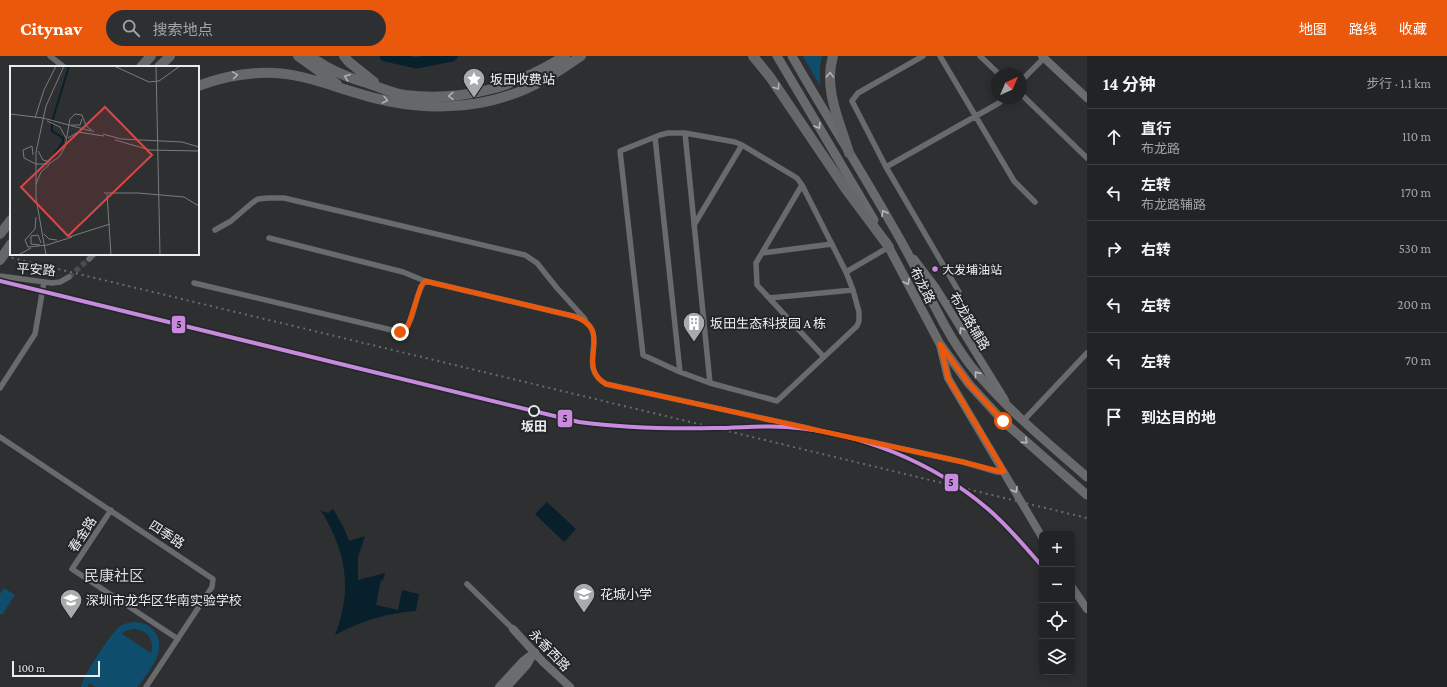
<!DOCTYPE html>
<html lang="zh">
<head>
<meta charset="utf-8">
<style>
	:root { --surface:#222325; --page:#2e2f32; --text:#f1f3f6; --muted:#a2a4a7; --line:#3f4042; --accent:#ea580c }
	body { margin:0; font-family:"Crimson Pro","Noto Sans SC",serif; background:var(--page); color:var(--text) }
	.controls { position:absolute; right:12px; bottom:12px; display:grid; overflow:hidden; border-radius:6px; box-shadow:0 2px 10px #0003 }
	.controls button { width:36px; height:36px; display:grid; place-items:center; padding:0; border:0; border-bottom:1px solid var(--line); background:var(--surface); color:var(--text); font:20px sans-serif }
	.compass { position:absolute; left:991px; top:12px; width:36px; height:36px; border-radius:50%; background:var(--surface); box-shadow:0 2px 10px #0003; rotate:44deg }
	.scale { position:absolute; left:12px; bottom:10px; width:88px; box-sizing:border-box; padding-left:4px; border:2px solid #eaedee; border-top:0; font-size:11px; line-height:14px; white-space:nowrap; color:#eaedee; -webkit-text-stroke:3px #222628; paint-order:stroke }
	.stop { position:absolute; width:12px; height:12px; margin:-9px; border:3px solid #ea580c; border-radius:50%; background:#fff }
	.stop.end { background:#ea580c; border-color:#fff; box-shadow:0 1px 4px #0008 }
	.list { margin:0; padding:0; list-style:none }
	h2 { display:flex; justify-content:space-between; align-items:center; height:52px; margin:0; padding:0 16px; font-size:17px }
	h2 small { font-size:13px; font-weight:400; color:var(--muted) }
	.list li { display:grid; grid-template-columns:26px 1fr auto; gap:12px; align-items:center; box-sizing:border-box; height:56px; padding:0 16px; border-top:1px solid var(--line) }
	.list b { display:block; font-size:15px; white-space:nowrap }
	.list p { margin:0; font-size:13px; white-space:nowrap; color:var(--muted) }
	.list em { font-size:13px; font-style:normal; color:var(--muted) }
	.icon { flex:none; width:22px; height:22px; fill:none; stroke:currentColor; stroke-width:2; stroke-linecap:round; stroke-linejoin:round }
	.map { position:relative; flex:none; width:1087px; height:631px; overflow:hidden }
	header { display:flex; align-items:center; gap:24px; box-sizing:border-box; height:56px; padding:0 20px; background:var(--accent); color:#fff }
	header strong { font-size:19px }
	nav { display:flex; gap:22px; margin-inline-start:auto; font-size:14px }
	.search { width:280px; height:36px; background:var(--page); display:flex; align-items:center; gap:10px; box-sizing:border-box; padding:0 14px; border-radius:22px; color:var(--muted); font-size:15px }
	main { display:flex }
	aside { flex:1; background:var(--surface) }
	.map>svg:first-child { display:block }
</style>
</head>
<body>
<header>
<strong>Citynav</strong>
<div class="search"><svg class="icon" aria-label="search" viewBox="0 0 24 24"><circle cx="10" cy="10" r="6"/><path d="M15 15l6 6"/></svg>搜索地点</div>
<nav><a>地图</a><a>路线</a><a>收藏</a></nav>
</header>
<main>
<div class="map">
<svg width="1087" height="631" viewBox="0 0 1087 631">
	<rect width="100%" height="100%" fill="#2d2f31"/>
	<path fill="#0e4e6c" fill-rule="evenodd" d="M803 0H822L820 11V30Z
		M4 532 15 539 2 559 0 558V538Z
		M132 566C141 566 149 568 154 575 169 594 148 616 138 631H96L89 627 88 631H81C82 621 110 579 118 572 122 568 127 567 132 566ZM133 573C147 573 155 584 151 597L122 578 125 575Z"/>
	<path fill="#08202c" d="M547 446 576 473 564 486 535 458Z
		M320 453 322 455 328 457 333 453 344 472 349 485 365 480 358 501V524L385 517 383 525 381 524 376 549 398 554 402 534 419 538 416 555C387 557 361 565 335 579 353 533 346 494 320 453Z"/>
	<g fill="none" stroke-linecap="round" stroke-linejoin="round">
		<path stroke="#08202c" stroke-width="11" d="M385 0 416 7 452 0"/>
		<path stroke="#494c4d" stroke-width="5.5" stroke-dasharray="5.5 3" stroke-linecap="butt" d="M69 221 89 203"/>
		<path stroke="#696a6b" stroke-width="5.5" d="M50 0 64 11
			M923 0 858 37 852 45 886 111 959 236 947 250
			M940 0 1014 125 1035 146
			M980 0 999 18
			M1021 25 1044 2
			M1021 38 1087 102
			M668 77H685L735 86 742 89 797 122 802 129 846 216 853 234 859 256V265L857 270 777 345 710 327 680 316 643 299 620 95 660 79Z
			M685 77 710 327
			M655 81 680 316
			M886 111 999 47 1004 42
			M802 129 756 207 757 229 824 301
			M694 169 742 89
			M215 174 231 165 252 147 258 143 268 142H284L525 199 537 207 557 232 585 263
			M269 182 403 216 425 225 581 262C611 281 575 310 606 328L963 406 997 416H1001L1004 415
			M762 197 832 188
			M89 203 94 198
			M846 216 889 191
			M0 220 52 227 60 226 69 221
			M194 227 400 276C416 269 413 239 425 225
			M769 242 853 234
			M0 332 35 278 44 226
			M1023 365 1087 297
			M0 381 213 523 212 531 146 631
			M111 454 72 513 178 583
			M467 528 513 573"/>
		<path stroke="#6b6c6d" stroke-width="8" d="M1042 0 1087 42
			M914 203 936 232 1005 344
			M940 289 948 322 1042 481
			M1072 531 1087 553
			M513 573 543 606 570 631
			M499 631 523 605 535 596
			M507 631 527 609 533 599"/>
		<path stroke="#696a6c" stroke-width="9" d="M777 0 874 164
			M792 0C829 65 870 128 906 194 927 233 944 275 971 310 1005 352 1047 386 1087 421
			M886 186 940 288 969 328 1003 365 1087 439"/>
		<path stroke="#666768" stroke-width="10" d="M298 0 337 28
			M310 0C327 13 346 21 367 27 379 31 392 37 405 39 464 46 515 31 565 0
			M344 0 349 6 374 26
			M753 0 770 21 845 132 889 191
			M833 0C823 33 840 66 849 97
			M141 11 151 0
			M159 11 170 0
			M198 30C232 17 267 13 302 21 333 28 362 41 393 46 429 53 472 52 507 40 534 32 558 16 581 0
			M0 178 11 164"/>
		<path stroke="#696b6c" stroke-width="2" stroke-dasharray="2 4" stroke-linecap="butt" d="M0 199 1087 462"/>
		<path stroke="#666768" stroke-width="10" d="M0 204 11 188"/>
		<g stroke="#222628" stroke-width="7">
			<path id="metro-1" d="M0 225 579 366C624 372 669 373 715 372 739 372 763 369 787 371 859 376 933 406 988 453 1008 470 1025 491 1042 510"/>
		</g>
		<use href="#metro-1" stroke="#c78adc" stroke-width="4"/>
	</g>
	<defs><path id="oneway-chevron" d="M-2-3.5L2.5 0L-2 3.5" fill="none" stroke-width="1.6" stroke-linecap="round" stroke-linejoin="round"/></defs>
	<g stroke="#afb1b2">
		<use href="#oneway-chevron" transform="translate(235 19) rotate(-9)"/>
		<use href="#oneway-chevron" transform="translate(830 19) rotate(-88)"/>
		<use href="#oneway-chevron" transform="translate(347 21) rotate(-160)"/>
		<use href="#oneway-chevron" transform="translate(777 31) rotate(56)"/>
		<use href="#oneway-chevron" transform="translate(451 40) rotate(178)"/>
		<use href="#oneway-chevron" transform="translate(385 44) rotate(14)"/>
	</g>
	<g stroke="#b6b9ba">
		<use href="#oneway-chevron" transform="translate(818 70) rotate(59)"/>
		<use href="#oneway-chevron" transform="translate(884 157) rotate(-120)"/>
		<use href="#oneway-chevron" transform="translate(907 226) rotate(63)"/>
		<use href="#oneway-chevron" transform="translate(977 318) rotate(-129)"/>
		<use href="#oneway-chevron" transform="translate(1025 385) rotate(41)"/>
	</g>
	<g stroke="#b7b9ba">
		<use href="#oneway-chevron" transform="translate(962 274) rotate(-122)"/>
		<use href="#oneway-chevron" transform="translate(1015 434) rotate(60)"/>
	</g>
	<g fill="none" stroke-linecap="round" stroke-linejoin="round">
		<path stroke="#ea580c" stroke-width="5" d="M400 276 405 274 408 270 421 230 425 225 573 260C617 274 573 309 606 328L963 406 1002 416 1004 415 948 322 940 288 969 328 1003 365"/>
	</g>
	<defs>
		<g id="sight-pin" transform="scale(1.15)"><path d="M0 17L-7.5 6A9.5 9.5 0 1 1 7.5 6Z" fill="#a8aaac" stroke="#222628"/><path d="M0-6L1.8-2.2L6-1.7L2.9 1.2L3.7 5.4L0 3.3L-3.7 5.4L-2.9 1.2L-6-1.7L-1.8-2.2Z" fill="#fff"/></g>
		<g id="building-pin" transform="scale(1.15)"><path d="M0 17L-7.5 6A9.5 9.5 0 1 1 7.5 6Z" fill="#a8aaac" stroke="#222628"/><path d="M-4-6H4V6H1V3H-1V6H-4ZM-2.5-4.3h1.7v1.8h-1.7ZM.8-4.3h1.7v1.8H.8ZM-2.5-1h1.7V.8h-1.7ZM.8-1h1.7V.8H.8Z" fill="#fff"/></g>
		<g id="school-pin" transform="scale(1.15)"><path d="M0 17L-7.5 6A9.5 9.5 0 1 1 7.5 6Z" fill="#a8aaac" stroke="#222628"/><path d="M0-5L7-2L0 1L-7-2ZM-4 1L0 2.5L4 1V4Q0 6-4 4Z" fill="#fff"/></g>
	</defs>
	<g fill-rule="evenodd">
		<use href="#sight-pin" x="474" y="23"/>
		<use href="#building-pin" x="694" y="267"/>
		<use href="#school-pin" x="584" y="538"/>
		<use href="#school-pin" x="71" y="544"/>
	</g>
	<circle fill="#c787e3" stroke="#222628" stroke-width="1.5" cx="935" cy="213" r="3.5"/>
	<circle fill="#222628" stroke="#eaedee" stroke-width="2" cx="534" cy="355" r="5"/>
	<g text-anchor="middle" stroke-width="4" stroke-linejoin="round" paint-order="stroke">
		<g font-size="12" fill="#eaedee" stroke="#222628" text-anchor="start">
			<text x="942" y="218">大发埔油站</text>
		</g>
		<g font-size="13" fill="#eaedee" stroke="#222628" text-anchor="start">
			<text x="490" y="28">坂田收费站</text>
			<text x="710" y="272">坂田生态科技园 A 栋</text>
			<text x="600" y="543">花城小学</text>
			<text x="86" y="549">深圳市龙华区华南实验学校</text>
		</g>
		<g font-size="13" fill="#eaedee" stroke="#222628">
			<text transform="translate(36 213) rotate(4)" y="5">平安路</text>
			<text transform="translate(923 229) rotate(63)" y="5">布龙路</text>
			<text transform="translate(970 265) rotate(59)" y="5">布龙路辅路</text>
			<text transform="translate(82 478) rotate(-57)" y="5">春金路</text>
			<text transform="translate(167 478) rotate(33)" y="5">四季路</text>
			<text transform="translate(550 594) rotate(46)" y="5">永香西路</text>
		</g>
		<g font-size="13" font-weight="bold" fill="#eaedee" stroke="#222628">
			<text x="534" y="375">坂田</text>
		</g>
		<g font-size="15" fill="#d8dee1" stroke="#222628">
			<text x="114" y="525">民康社区</text>
		</g>
	</g>
	<g transform="translate(10 10)">
		<rect width="189" height="189" fill="#2d2f31"/>
		<path fill="none" stroke="#08202c" stroke-width="2" d="M42 56 59 0M41 93 53 76V72L42 65V57"/>
		<path fill="none" stroke="#797b7d" stroke-width="1" d="M104 0 139 16 149 15 170 0M146 0 150 189M0 48 33 52 81 65M25 52 34 24 46 0M37 55 50 61 56 72M61 59H70L72 53M93 68 111 73 172 76 189 81M58 72 68 66 94 70M105 74 140 84 189 85M28 85 33 94 40 96M23 89 22 80 13 84 14 92 26 98H39L49 91 55 81 60 53 65 48 72 49 76 60 84 66M26 118 31 106 39 99M94 127H128L174 131 189 140M97 128 101 189M26 151 25 163 15 174 18 181 37 179 62 171M34 168 39 173 47 174M59 171 100 158M30 179 21 178V170L28 169 31 177M8 189 21 182M36 189 26 132V86L36 40 54 0"/>
		<path fill="#d94646" fill-opacity="0.15" stroke="#d94646" stroke-width="2" d="M95 41 142 89 58 170 11 121Z"/>
		<rect width="189" height="189" fill="none" stroke="#eaedee" stroke-width="2"/>
	</g>
	<g stroke="#222628" stroke-width="1.5">
		<rect x="171" y="259" width="15" height="19" rx="4" fill="#c78adc"/>
		<rect x="557" y="353" width="16" height="19" rx="4" fill="#c78adc"/>
		<rect x="944" y="417" width="15" height="19" rx="4" fill="#c78adc"/>
	</g>
	<g font-size="11" text-anchor="middle" font-weight="bold" fill="#111">
		<text x="179" y="272">5</text>
		<text x="565" y="366">5</text>
		<text x="951" y="430">5</text>
	</g>
</svg>
<div class="controls">
<button>+</button>
<button>−</button>
<button><svg class="icon" aria-label="locate" viewBox="0 0 24 24"><circle cx="12" cy="12" r="6"/><path d="M12 2v4M12 18v4M2 12h4M18 12h4"/></svg></button>
<button><svg class="icon" aria-label="layers" viewBox="0 0 24 24"><path d="M12 4l9 5-9 5-9-5zM3 14l9 5 9-5"/></svg></button>
</div>
<svg class="compass" viewBox="-18 -18 36 36"><path d="M0-13l5 13h-10z" fill="#e53935"/><path d="M0 13l5-13h-10z" fill="#a2a4a7"/></svg>
<div class="scale">100 m</div>
<div class="stop" style="left:1003px;top:365px"></div>
<div class="stop end" style="left:400px;top:276px"></div>
</div>
<aside>
<h2>14 分钟<small>步行 · 1.1 km</small></h2>
<ul class="list">
<li><svg class="icon" aria-label="ahead" viewBox="0 0 24 24"><path d="M12 20V5M6 11l6-6 6 6"/></svg><div><b>直行</b><p>布龙路</p></div><em>110 m</em></li>
<li><svg class="icon" aria-label="left" viewBox="0 0 24 24"><path d="M17 20v-9H6M10 6l-5 5 5 5"/></svg><div><b>左转</b><p>布龙路辅路</p></div><em>170 m</em></li>
<li><svg class="icon" aria-label="right" viewBox="0 0 24 24"><path d="M7 20v-9h11M14 6l5 5-5 5"/></svg><div><b>右转</b></div><em>530 m</em></li>
<li><svg class="icon" aria-label="left" viewBox="0 0 24 24"><path d="M17 20v-9H6M10 6l-5 5 5 5"/></svg><div><b>左转</b></div><em>200 m</em></li>
<li><svg class="icon" aria-label="left" viewBox="0 0 24 24"><path d="M17 20v-9H6M10 6l-5 5 5 5"/></svg><div><b>左转</b></div><em>70 m</em></li>
<li><svg class="icon" aria-label="arrive" viewBox="0 0 24 24"><path d="M6 21V4h12l-3 4 3 4H6"/></svg><div><b>到达目的地</b></div></li>
</ul>
</aside>
</main>
</body>
</html>
